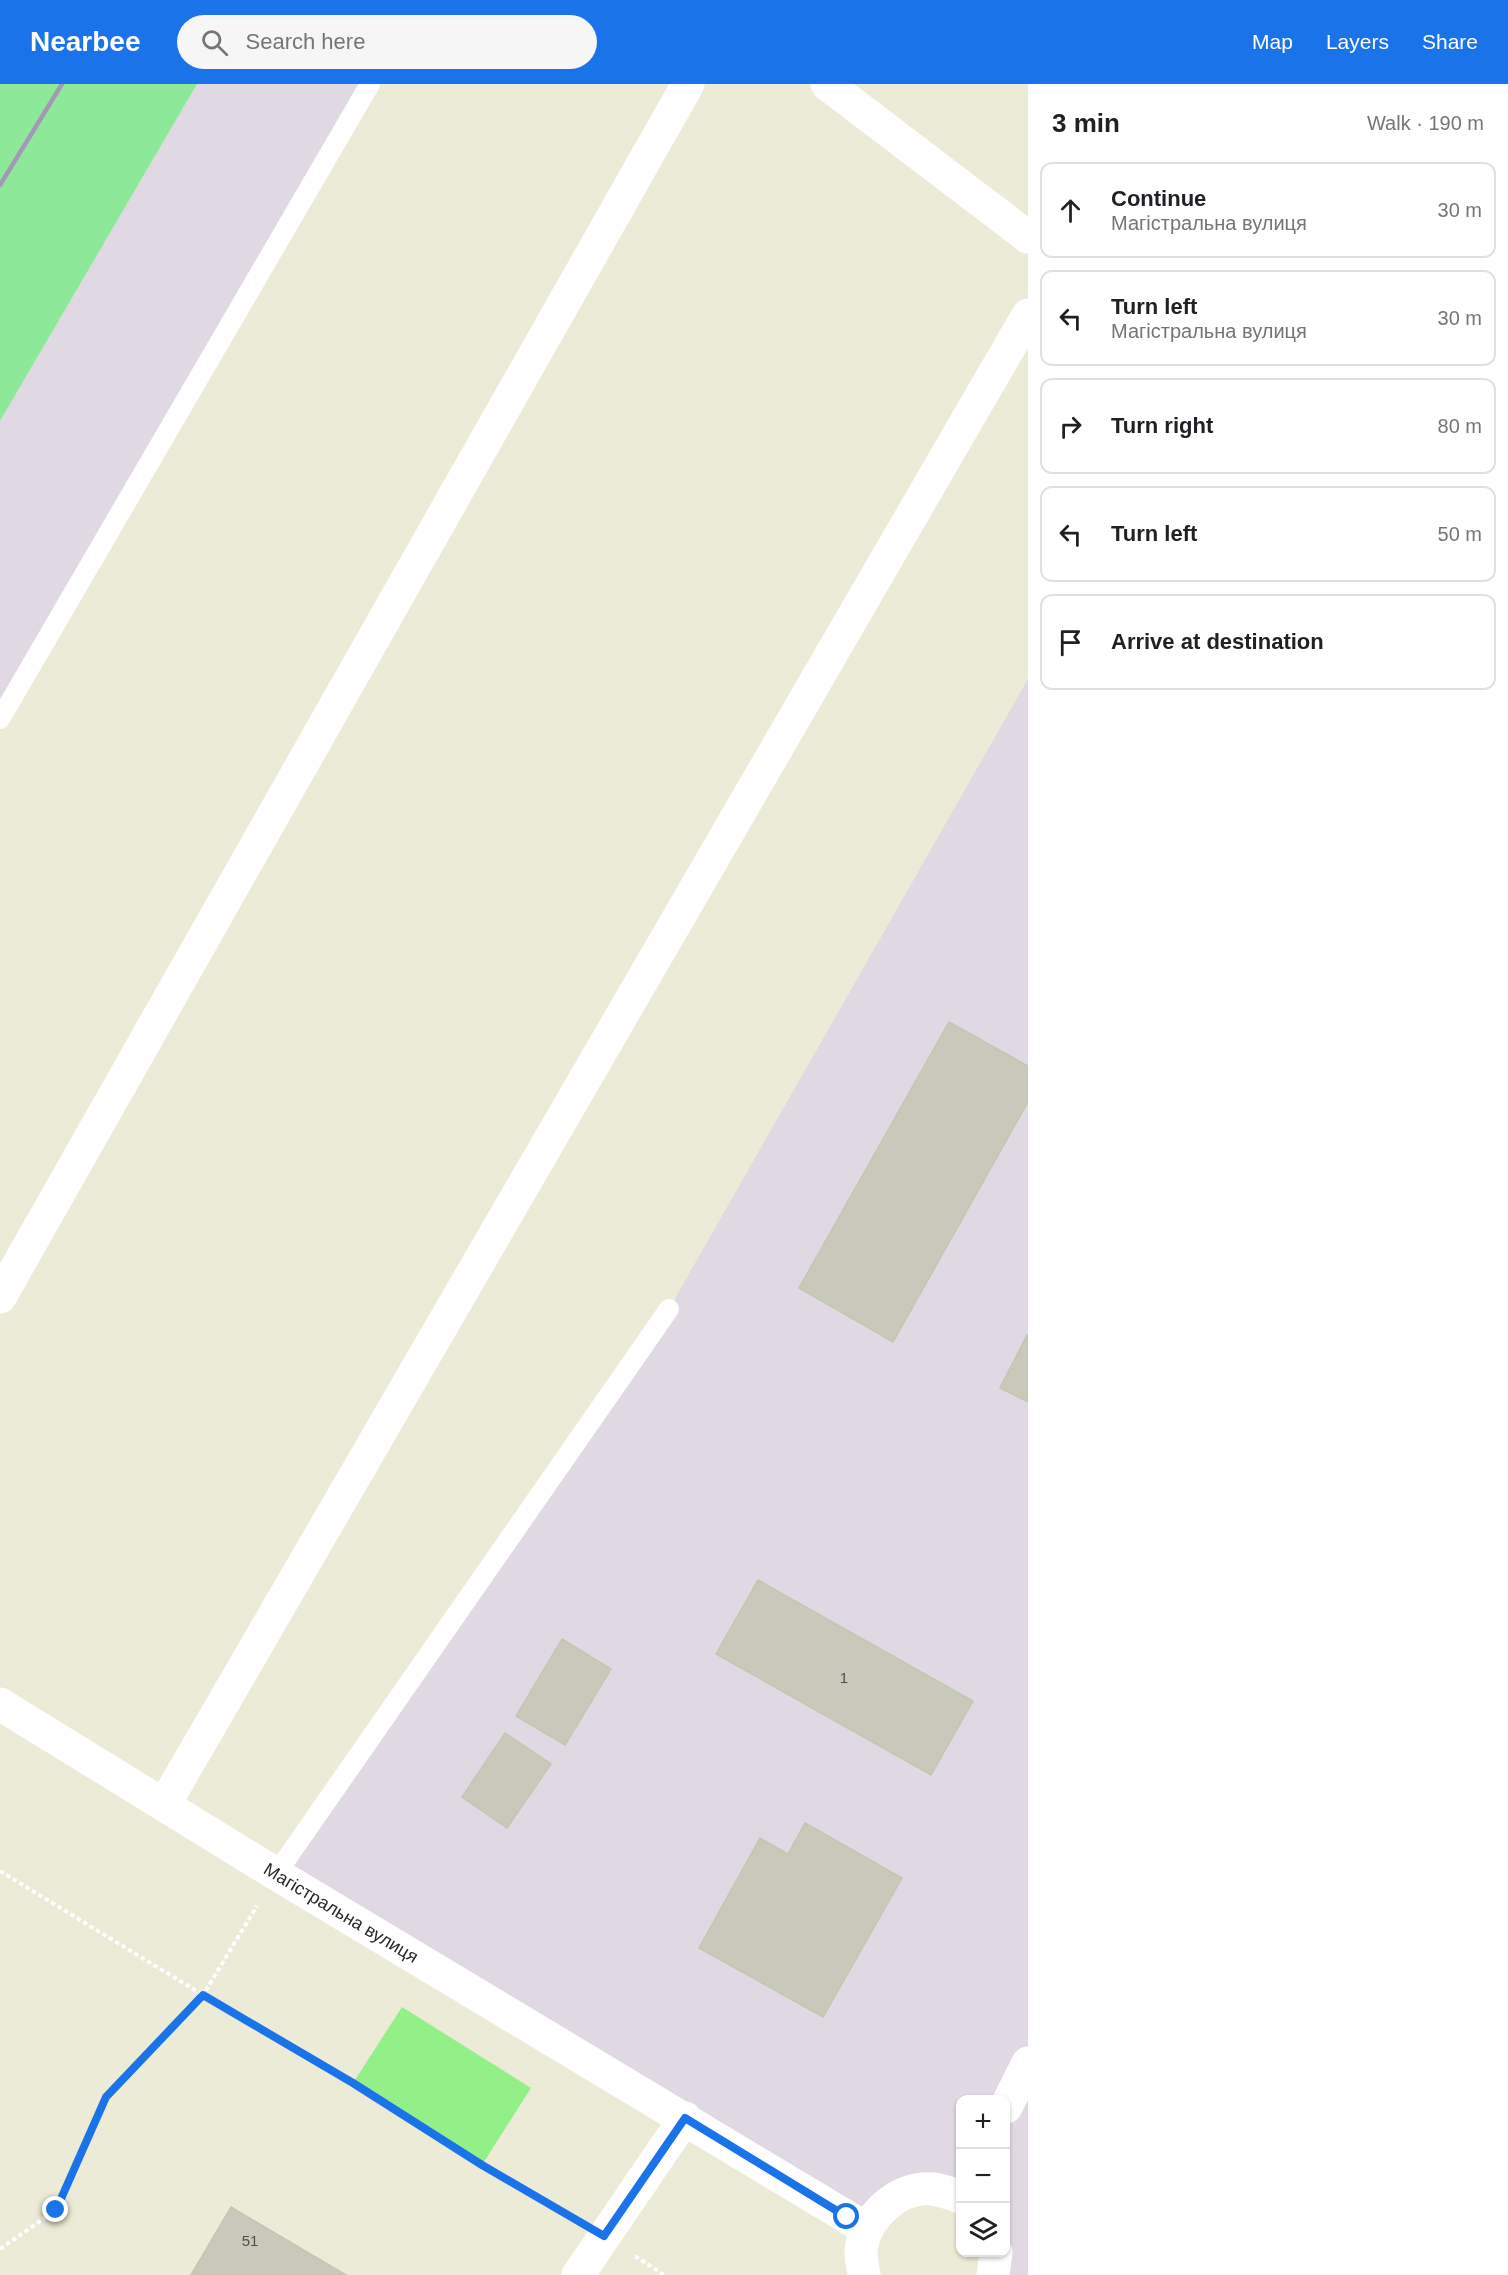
<!DOCTYPE html>
<html lang="en">
<head>
<meta charset="utf-8">
<style>
	:root { --surface:#fff; --page:#f6f6f6; --text:#202124; --muted:#757577; --line:#e0e0e0; --accent:#1a73e8 }
	body { margin:0; font-family:Helvetica,sans-serif; background:var(--page); color:var(--text) }
	.controls { position:absolute; right:18px; bottom:18px; display:grid; overflow:hidden; border-radius:12px; box-shadow:0 2px 4px #0004 }
	.controls button { width:54px; height:54px; display:grid; place-items:center; padding:0; border:0; border-bottom:2px solid var(--line); background:var(--surface); color:var(--text); font:30px sans-serif }
	.stop { position:absolute; width:18px; height:18px; margin:-14px; border:4px solid #1a73e8; border-radius:50%; background:#fff }
	.stop.end { background:#1a73e8; border-color:#fff; box-shadow:0 2px 6px #0008 }
	.list { margin:0; padding:0; list-style:none }
	h2 { display:flex; justify-content:space-between; align-items:center; height:78px; margin:0; padding:0 24px; font-size:26px }
	h2 small { font-size:20px; font-weight:400; color:var(--muted) }
	.list li { display:grid; grid-template-columns:39px 1fr auto; gap:18px; align-items:center; box-sizing:border-box; height:96px; margin:0 12px 12px; padding:0 12px; border:2px solid var(--line); border-radius:12px }
	.list b { display:block; font-size:22px; white-space:nowrap }
	.list p { margin:0; font-size:20px; white-space:nowrap; color:var(--muted) }
	.list em { font-size:20px; font-style:normal; color:var(--muted) }
	.icon { flex:none; width:33px; height:33px; fill:none; stroke:currentColor; stroke-width:2; stroke-linecap:round; stroke-linejoin:round }
	.map { position:relative; flex:none; width:1028px; height:2191px; overflow:hidden }
	header { display:flex; align-items:center; gap:36px; box-sizing:border-box; height:84px; padding:0 30px; background:var(--accent); color:#fff }
	header strong { font-size:28px }
	nav { display:flex; gap:33px; margin-inline-start:auto; font-size:21px }
	.search { width:420px; height:54px; background:var(--page); display:flex; align-items:center; gap:15px; box-sizing:border-box; padding:0 21px; border-radius:33px; color:var(--muted); font-size:22px }
	main { display:flex }
	aside { flex:1; background:var(--surface) }
	.map>svg:first-child { display:block }
</style>
</head>
<body>
<header>
<strong>Nearbee</strong>
<div class="search"><svg class="icon" aria-label="search" viewBox="0 0 24 24"><circle cx="10" cy="10" r="6"/><path d="M15 15l6 6"/></svg>Search here</div>
<nav><a>Map</a><a>Layers</a><a>Share</a></nav>
</header>
<main>
<div class="map">
<svg width="1028" height="2191" viewBox="0 0 1028 2191">
	<rect width="100%" height="100%" fill="#ebebd7"/>
	<path fill="#e0d8e3" d="M197 0H370L0 635V337Z
		M1028 595V2191H993L1006 2168V2016H960V2113L932 2105 867 2145 276 1790 669 1225Z"/>
	<path fill="#8de899" d="M0 0H197L0 337Z"/>
	<path fill="#93f088" d="M402 1923 531 2004 482 2081 353 1999Z"/>
	<path fill="#c8c9ba" stroke="#c4c6b1" stroke-width="1.5" d="M949 938 1028 982V1018L893 1258 799 1204Z
		M1027 1251 1028 1252V1318L1000 1304Z
		M758 1496 973 1617 931 1691 716 1570Z
		M562 1555 611 1585 565 1661 516 1632Z
		M505 1649 551 1680 507 1744 462 1713Z
		M805 1739 902 1794 823 1933 699 1864 760 1754 788 1770Z
		M231 2123 346 2191H191Z"/>
	<g fill="none" stroke-linecap="round" stroke-linejoin="round">
		<path stroke="#fff" stroke-width="4" stroke-dasharray="4.5 3" stroke-linecap="butt" d="M0 1787 203 1911 353 1999 482 2081 575 2135
			M0 2165 56 2126 107 2013 203 1911 257 1822
			M635 2172 664 2191"/>
		<path stroke="#fff" stroke-width="20" d="M0 635 370 0
			M276 1790 669 1225"/>
		<path stroke="#fff" stroke-width="33" d="M827 0 1028 153
			M0 1213 688 0
			M164 1721 1028 231
			M578 2191 685 2034"/>
		<g stroke="#fff" stroke-width="33">
			<path id="s1" d="M0 1620 276 1790 867 2145"/>
			<path d="M1006 2023 1028 1979"/>
			<path d="M864 2191C863 2184 861 2175 861 2167 864 2134 898 2101 933 2105 942 2106 952 2110 960 2113"/>
			<path d="M993 2191 996 2168"/>
		</g>
		<path stroke="#a299b4" stroke-width="4.5" d="M0 101 62 0"/>
	</g>
	<g fill="none" stroke-linecap="round" stroke-linejoin="round">
		<path stroke="#1a73e8" stroke-width="8" d="M56 2126 106 2013 203 1911 353 1999 482 2081 604 2152 685 2034 847 2133"/>
	</g>
	<g text-anchor="middle" stroke-width="4.5" stroke-linejoin="round" paint-order="stroke">
		<g font-size="15" fill="#4f504c">
			<text x="844" y="1599">1</text>
			<text x="250" y="2162">51</text>
		</g>
		<g font-size="18" fill="#272727" stroke="#fff">
			<text dy="6" stroke="none"><textPath href="#s1" startOffset="400">Магістральна вулиця</textPath></text>
		</g>
	</g>
</svg>
<div class="controls">
<button>+</button>
<button>−</button>
<button><svg class="icon" aria-label="layers" viewBox="0 0 24 24"><path d="M12 4l9 5-9 5-9-5zM3 14l9 5 9-5"/></svg></button>
</div>
<div class="stop" style="left:847px;top:2133px"></div>
<div class="stop end" style="left:56px;top:2126px"></div>
</div>
<aside>
<h2>3 min<small>Walk · 190 m</small></h2>
<ul class="list">
<li><svg class="icon" aria-label="ahead" viewBox="0 0 24 24"><path d="M12 20V5M6 11l6-6 6 6"/></svg><div><b>Continue</b><p>Магістральна вулиця</p></div><em>30 m</em></li>
<li><svg class="icon" aria-label="left" viewBox="0 0 24 24"><path d="M17 20v-9H6M10 6l-5 5 5 5"/></svg><div><b>Turn left</b><p>Магістральна вулиця</p></div><em>30 m</em></li>
<li><svg class="icon" aria-label="right" viewBox="0 0 24 24"><path d="M7 20v-9h11M14 6l5 5-5 5"/></svg><div><b>Turn right</b></div><em>80 m</em></li>
<li><svg class="icon" aria-label="left" viewBox="0 0 24 24"><path d="M17 20v-9H6M10 6l-5 5 5 5"/></svg><div><b>Turn left</b></div><em>50 m</em></li>
<li><svg class="icon" aria-label="arrive" viewBox="0 0 24 24"><path d="M6 21V4h12l-3 4 3 4H6"/></svg><div><b>Arrive at destination</b></div></li>
</ul>
</aside>
</main>
</body>
</html>
